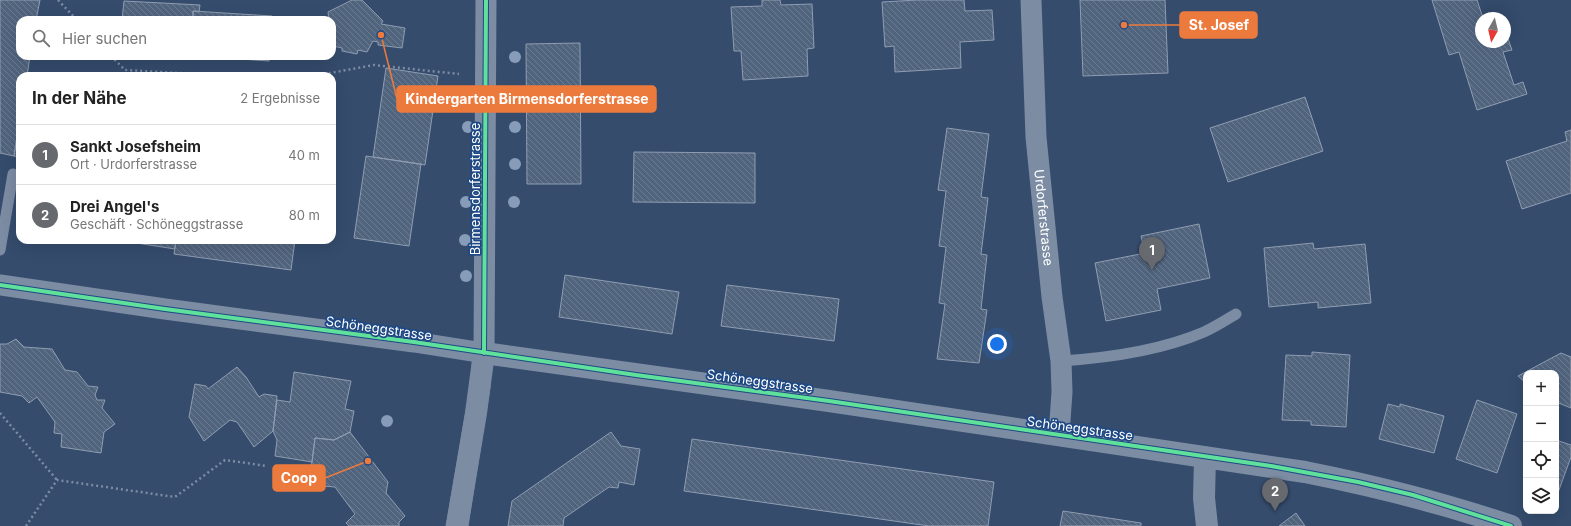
<!DOCTYPE html>
<html lang="de">
<head>
<meta charset="utf-8">
<style>
	:root { --surface:#fff; --page:#f6f6f6; --text:#222; --muted:#767676; --line:#e0e0e0; --accent:#66696e }
	body { margin:0; font-family:Inter,sans-serif; background:var(--page); color:var(--text) }
	.controls { position:absolute; right:12px; bottom:12px; display:grid; overflow:hidden; border-radius:8px; box-shadow:0 4px 16px #0002 }
	.controls button { width:36px; height:36px; display:grid; place-items:center; padding:0; border:0; border-bottom:1px solid var(--line); background:var(--surface); color:var(--text); font:20px sans-serif }
	.compass { position:absolute; left:1475px; top:12px; width:36px; height:36px; border-radius:50%; background:var(--surface); box-shadow:0 4px 16px #0002; rotate:188deg }
	.you { position:absolute; left:997px; top:344px; width:14px; height:14px; margin:-10px; border:3px solid #fff; border-radius:50%; background:#1a73e8; box-shadow:0 0 0 6px #1a73e833 }
	.badge { display:grid; place-items:center; width:26px; height:26px; border-radius:50%; background:var(--accent); color:#fff; font-size:13px; font-weight:700 }
	.pin { position:absolute; translate:-50% -33px; filter:drop-shadow(0 1px 2px #0008) }
	.pin::after { content:''; position:absolute; top:21px; width:14px; height:12px; background:inherit; clip-path:polygon(0 0,100% 0,50% 100%) }
	.list { margin:0; padding:0; list-style:none }
	h2 { display:flex; justify-content:space-between; align-items:center; height:52px; margin:0; padding:0 16px; font-size:17px }
	h2 small { font-size:13px; font-weight:400; color:var(--muted) }
	.list li { display:grid; grid-template-columns:26px 1fr auto; gap:12px; align-items:center; box-sizing:border-box; height:60px; padding:0 16px; border-top:1px solid var(--line) }
	.list b { display:block; font-size:15px; white-space:nowrap }
	.list p { margin:0; font-size:13px; white-space:nowrap; color:var(--muted) }
	.list em { font-size:13px; font-style:normal; color:var(--muted) }
	.icon { flex:none; width:22px; height:22px; fill:none; stroke:currentColor; stroke-width:2; stroke-linecap:round; stroke-linejoin:round }
	.map { position:relative; flex:none; width:1571px; height:526px; overflow:hidden }
	.search { position:absolute; background:var(--surface); box-shadow:0 4px 16px #0002; left:16px; top:16px; width:320px; height:44px; display:flex; align-items:center; gap:10px; box-sizing:border-box; padding:0 14px; border-radius:12px; color:var(--muted); font-size:15px }
	.panel { position:absolute; background:var(--surface); box-shadow:0 4px 16px #0002; left:16px; top:72px; width:320px; height:172px; border-radius:12px }
	.map>svg:first-child { display:block }
</style>
</head>
<body>
<div class="map">
<svg width="1571" height="526" viewBox="0 0 1571 526">
	<defs>
		<pattern id="building-back-hatch" width="6" height="6" patternUnits="userSpaceOnUse"><rect width="6" height="6" fill="#51647e"/><path d="M-1 5l2 2M0 0l6 6M5-1l2 2" fill="none" stroke="#6b7b91"/></pattern>
	</defs>
	<rect width="100%" height="100%" fill="#354c6d"/>
	<path fill="url(#building-back-hatch)" stroke="#8f9db1" d="M0 0H40L36 20H20V56H30L27 76H20V117L14 156 0 153Z
		M352 0H362L383 21 381 24 405 28 402 48 378 45V42L373 41 367 52 358 50 357 54 342 51V48L333 46 332 20H329L328 12Z
		M762 0H780L781 5 812 4 814 48 807 49 808 76 743 80 741 51H734L731 7 762 6Z
		M917 0H964L965 11 992 10 994 40 960 42 961 68 895 72 894 46 885 47 882 2Z
		M1080 0H1165L1168 73 1083 76Z
		M1432 0H1477L1483 18H1481V42H1505V37L1507 36 1512 50 1503 52 1514 85 1523 82 1527 94 1477 110 1459 52 1449 55Z
		M124 1 200 5 199 12 193 11V20H122Z
		M193 11 272 16V20H193Z
		M580 43 581 184H527L526 44Z
		M196 56H270L269 61Z
		M386 68 438 76 425 165 373 157Z
		M1305 97 1323 151 1228 182 1210 128Z
		M947 128 989 134 981 197 988 198 981 254 987 255 981 309 987 310 979 363 937 359 945 304 939 303 946 247 939 246 946 191 938 190Z
		M18 130 20 131V157L14 156Z
		M1571 130V193L1522 209 1506 161 1567 141 1565 132Z
		M634 152 755 153V203L633 202Z
		M366 156 421 164 409 246 354 238Z
		M1199 224 1210 278 1157 289 1161 310 1106 321 1095 263 1145 253 1141 236Z
		M117 240H176L175 249Z
		M176 240H295L291 270 174 254Z
		M1313 243 1314 249 1365 244 1371 303 1318 308V302L1269 307 1264 248Z
		M565 275 679 292 672 334 559 317Z
		M727 285 839 299 834 341 721 326Z
		M16 339 24 347 52 349 65 370 77 372 88 386 98 387 95 395 97 400H105L102 408 115 424 104 432 101 453 61 447 62 434 54 433 55 422 37 397 29 403 22 396 0 392V344H7Z
		M1312 352 1350 355 1346 427 1311 425V421L1282 420 1286 355 1312 356Z
		M1561 353 1571 357V408L1556 402V373H1526V383L1518 376Z
		M237 367 246 377 259 397 264 394 277 396 273 431 254 447 237 422 230 420 204 441 189 417 195 384 206 386 208 389Z
		M294 372 351 381 345 409 354 411 350 432 334 440 315 438 312 462 275 456 277 440 273 431 277 400 290 402Z
		M1477 400 1517 414 1497 473 1456 459Z
		M1388 404 1400 407V404L1444 416 1434 453 1379 439Z
		M350 432 388 482 386 493 405 516 399 522V526H349L346 523 355 514 335 487 323 486 324 479 310 477 315 438 334 440Z
		M611 432 621 446 640 449 634 485 619 482 618 488 609 487 564 518 563 526H508L512 501Z
		M692 439 994 482 988 526H929L684 491Z
		M1556 440 1571 445V457L1556 498Z
		M1063 511 1141 523V526H1060Z
		M1296 513 1305 526H1279Z"/>
	<g fill="none" stroke-linecap="round" stroke-linejoin="round">
		<path stroke="#7c8ca3" stroke-width="2.5" stroke-dasharray="2 3" stroke-linecap="butt" d="M58 0 77 20
			M111 56 125 70 231 76
			M314 76 374 65 459 74
			M0 413 57 480
			M26 526 57 480 175 497 225 460 267 466"/>
		<path stroke="#7c8ca3" stroke-width="11" d="M0 250 13 174
			M1061 361C1107 358 1162 350 1204 332 1215 327 1226 320 1236 314"/>
		<g stroke="#7c8ca3" stroke-width="21">
			<path id="s1" d="M1031 0 1036 137 1052 297 1061 361 1062 392 1059 435"/>
			<path d="M0 285 165 309 414 342 484 353 486 0"/>
		</g>
		<path stroke="#7c8ca3" stroke-width="22" d="M1205 457 1204 498 1207 526
			M457 526 476 413 484 353 829 401 1305 472C1375 486 1443 503 1511 526"/>
		<path stroke="#7c8da3" stroke-width="1" d="M446 526 470 388 478 304 481 0
			M468 526 490 387 492 347 490 204 492 0"/>
		<g stroke="#1e4984" stroke-width="6">
			<path id="cycleway" d="M0 285 165 309 414 342 636 375 829 401 1271 466 1358 482 1413 495 1511 526
				M484 353 486 0"/>
		</g>
		<use href="#cycleway" stroke="#60e19b" stroke-width="4"/>
	</g>
	<g fill="#879cb9">
		<circle cx="515" cy="57" r="6"/>
		<circle cx="468" cy="127" r="6"/>
		<circle cx="515" cy="127" r="6"/>
		<circle cx="515" cy="164" r="6"/>
		<circle cx="466" cy="202" r="6"/>
		<circle cx="514" cy="202" r="6"/>
		<circle cx="465" cy="240" r="6"/>
		<circle cx="466" cy="276" r="6"/>
		<circle cx="387" cy="421" r="6"/>
	</g>
	<g text-anchor="middle" stroke-width="3.5" stroke-linejoin="round" paint-order="stroke">
		<g font-size="13" fill="#fff" stroke="#1e4984">
			<text transform="translate(475 189) rotate(-90)" y="5">Birmensdorferstrasse</text>
			<text dy="5" stroke="none"><textPath href="#s1" startOffset="218">Urdorferstrasse</textPath></text>
			<text transform="translate(379 328) rotate(8)" y="5">Schöneggstrasse</text>
			<text transform="translate(760 381) rotate(8)" y="5">Schöneggstrasse</text>
			<text transform="translate(1080 428) rotate(8)" y="5">Schöneggstrasse</text>
		</g>
	</g>
	<path fill="none" stroke="#ed7a3d" stroke-width="1.5" d="M1124 25L1180 25M381 35L397 99M368 461L325 478"/>
	<g fill="#ed7a3d" stroke="#1e4984" stroke-width="1.5">
		<circle cx="1124" cy="25" r="4"/>
		<circle cx="381" cy="35" r="4"/>
		<circle cx="368" cy="461" r="4"/>
	</g>
	<g fill="#ed7a3d" stroke="#ed7a3d" stroke-width="1.5">
		<rect x="1180" y="12" width="77" height="26" rx="4"/>
		<rect x="397" y="86" width="259" height="26" rx="4"/>
		<rect x="273" y="465" width="52" height="26" rx="4"/>
	</g>
	<g font-size="14" text-anchor="middle" font-weight="bold" fill="#fff">
		<text x="1219" y="30">St. Josef</text>
		<text x="527" y="104">Kindergarten Birmensdorferstrasse</text>
		<text x="299" y="483">Coop</text>
	</g>
</svg>
<div class="controls">
<button>+</button>
<button>−</button>
<button><svg class="icon" aria-label="locate" viewBox="0 0 24 24"><circle cx="12" cy="12" r="6"/><path d="M12 2v4M12 18v4M2 12h4M18 12h4"/></svg></button>
<button><svg class="icon" aria-label="layers" viewBox="0 0 24 24"><path d="M12 4l9 5-9 5-9-5zM3 14l9 5 9-5"/></svg></button>
</div>
<svg class="compass" viewBox="-18 -18 36 36"><path d="M0-13l5 13h-10z" fill="#e53935"/><path d="M0 13l5-13h-10z" fill="#767676"/></svg>
<div class="you"></div>
<div class="pin badge" style="left:1152px;top:270px">1</div>
<div class="pin badge" style="left:1275px;top:511px">2</div>
<div class="search"><svg class="icon" aria-label="search" viewBox="0 0 24 24"><circle cx="10" cy="10" r="6"/><path d="M15 15l6 6"/></svg>Hier suchen</div>
<section class="panel">
<h2>In der Nähe<small>2 Ergebnisse</small></h2>
<ul class="list">
<li><span class="badge">1</span><div><b>Sankt Josefsheim</b><p>Ort · Urdorferstrasse</p></div><em>40 m</em></li>
<li><span class="badge">2</span><div><b>Drei Angel's</b><p>Geschäft · Schöneggstrasse</p></div><em>80 m</em></li>
</ul>
</section>
</div>
</body>
</html>
